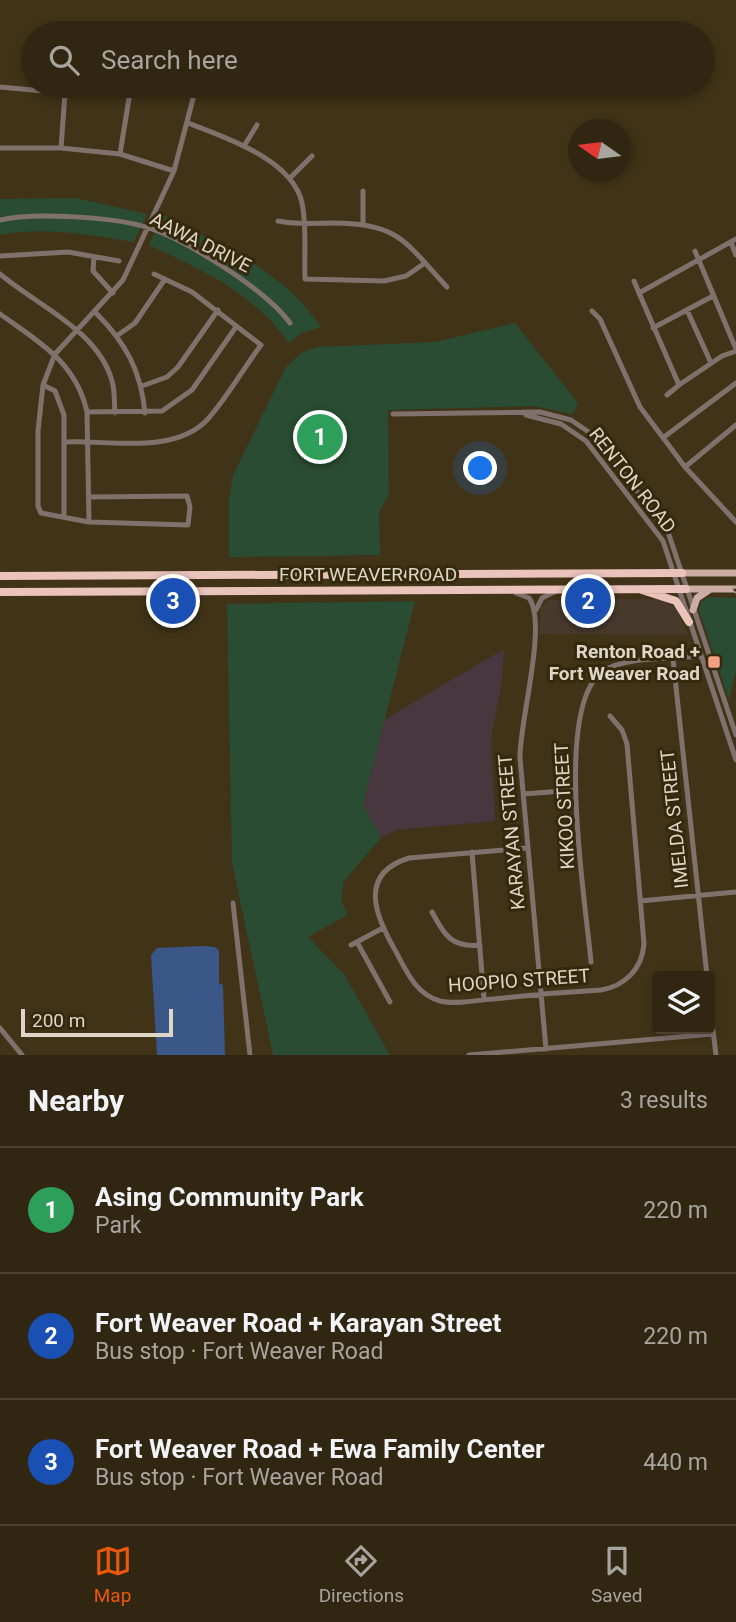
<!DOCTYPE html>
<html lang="en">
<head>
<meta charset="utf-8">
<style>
	:root { --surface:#302611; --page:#3c321f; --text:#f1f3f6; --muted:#a8a59f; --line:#4b4331; --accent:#ea580c }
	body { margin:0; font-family:Roboto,sans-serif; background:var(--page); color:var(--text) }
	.controls { position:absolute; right:21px; bottom:21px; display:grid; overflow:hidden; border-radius:7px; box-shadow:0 4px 10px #0003 }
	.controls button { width:63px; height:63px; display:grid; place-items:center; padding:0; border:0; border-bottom:2px solid var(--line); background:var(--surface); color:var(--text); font:35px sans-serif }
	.compass { position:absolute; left:568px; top:119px; width:63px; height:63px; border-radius:50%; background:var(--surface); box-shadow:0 4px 10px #0003; rotate:284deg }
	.scale { position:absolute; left:21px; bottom:18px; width:152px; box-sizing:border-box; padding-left:7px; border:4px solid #ded6c6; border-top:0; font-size:19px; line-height:24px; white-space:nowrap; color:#ded6c6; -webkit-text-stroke:5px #35290d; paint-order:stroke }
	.you { position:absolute; left:481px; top:469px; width:24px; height:24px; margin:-18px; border:5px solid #fff; border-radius:50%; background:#1a73e8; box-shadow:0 0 0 10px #1a73e833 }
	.badge { display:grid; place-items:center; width:46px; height:46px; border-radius:50%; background:var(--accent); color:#fff; font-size:23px; font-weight:700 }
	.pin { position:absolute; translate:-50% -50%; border:4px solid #fff; box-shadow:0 2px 7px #0006 }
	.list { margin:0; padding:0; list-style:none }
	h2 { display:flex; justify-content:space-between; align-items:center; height:91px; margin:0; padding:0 28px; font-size:30px }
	h2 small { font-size:23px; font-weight:400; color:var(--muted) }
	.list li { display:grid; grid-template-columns:46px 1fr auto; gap:21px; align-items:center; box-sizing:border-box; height:126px; padding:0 28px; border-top:2px solid var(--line) }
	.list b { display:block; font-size:26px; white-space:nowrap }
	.list p { margin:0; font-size:23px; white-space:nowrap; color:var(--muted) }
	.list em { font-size:23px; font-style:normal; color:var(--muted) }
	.icon { flex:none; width:38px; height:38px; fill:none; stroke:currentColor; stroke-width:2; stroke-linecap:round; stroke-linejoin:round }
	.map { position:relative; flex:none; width:736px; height:1055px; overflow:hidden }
	.search { position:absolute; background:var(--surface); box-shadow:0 4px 10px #0003; left:21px; right:21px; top:21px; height:77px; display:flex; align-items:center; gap:18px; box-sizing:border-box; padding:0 24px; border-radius:38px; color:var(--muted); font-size:26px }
	.sheet { height:469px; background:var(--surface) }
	nav { display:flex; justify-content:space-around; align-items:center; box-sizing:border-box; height:98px; border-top:2px solid var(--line); background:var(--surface); font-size:19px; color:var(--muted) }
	nav a { display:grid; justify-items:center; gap:4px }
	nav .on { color:var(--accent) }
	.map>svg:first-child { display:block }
</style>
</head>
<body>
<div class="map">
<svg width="736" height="1055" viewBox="0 0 736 1055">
	<rect width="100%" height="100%" fill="#403317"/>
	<path fill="#473a2c" d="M660 599 676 608 688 635 539 634 541 606 548 600Z"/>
	<path fill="#49373f" d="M504 649 502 680 491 739 495 821 396 830 381 838 363 804 384 720Z"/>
	<path fill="#2a4c32" d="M76 198 147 214 134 242C90 235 44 226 0 235V199Z
		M163 215C221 245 284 271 321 327L302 333 289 343C251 291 205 272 149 245Z
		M515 323 578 403 573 414 533 406 388 410 389 495 379 512 380 555 229 557V499L233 475 286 367 301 353 317 347 435 342Z
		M709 597 736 598V671L729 700 699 610 701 602Z
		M415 601 363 804 381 838 344 881 341 899 347 915 308 937 344 974 390 1055H273L232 863 227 604Z"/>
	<path fill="#3a5787" d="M202 946 215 947 219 951V983L223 985 225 1055H157L151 955 157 948Z"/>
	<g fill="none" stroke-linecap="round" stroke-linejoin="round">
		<path stroke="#81716d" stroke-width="5" d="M0 87 65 93 61 148
			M188 123C225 137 293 160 302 203 307 227 304 255 305 279L384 281 406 276 425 263
			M244 146 257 125
			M0 148H61L120 154 174 171
			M120 154 131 86
			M292 176 312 156
			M0 220C34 212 116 217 149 228 188 241 266 290 290 323
			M278 221C295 225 315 223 333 223 399 223 405 242 447 287
			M363 223V191
			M736 239 639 293 679 385 722 356 736 351
			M731 242 736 255
			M695 251 736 349
			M0 256 68 252 119 261
			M94 257 93 271 113 293
			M0 274C36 305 98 330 112 381 115 390 114 403 115 413
			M634 281 639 293
			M687 310 711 363
			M592 311 600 319 640 407 685 467 736 425
			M96 313C126 343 141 371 145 413
			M0 314C39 342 76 362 87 412L89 522
			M653 328 713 296
			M118 335 135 323 165 279
			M43 385 55 391 64 415V517
			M142 386 167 377 178 367 218 310
			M667 395 679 385
			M87 412 162 411 192 390 236 327
			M393 414 540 412 571 420 596 437 668 532 736 735
			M526 415 561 424 586 441 663 541 736 760
			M664 437 736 383
			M66 442C109 440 173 455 207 420 227 398 243 369 261 345L192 292 154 274
			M685 467 736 522
			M89 497 187 496 190 507 188 525 89 522 41 513 38 506V431L43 385 55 354 123 280 174 171 194 95
			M516 593 529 598C548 624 519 723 520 758L546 1049
			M536 610 542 598 556 591
			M673 659 707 976
			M523 794 576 790
			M527 848 409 858C357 874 376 917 395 950 406 970 415 994 440 1001 456 1005 476 1000 493 999 529 995 565 992 601 990 625 986 642 969 644 944L627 744 622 730 610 716
			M472 852 484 999
			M640 901 736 892
			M233 903 250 1055
			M432 912C444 935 452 948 480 945
			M357 942 390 1002
			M351 945 383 928
			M591 962C586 904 553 708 602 672 623 656 674 659 700 656
			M710 1005 716 1055
			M0 1028 22 1055
			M469 1055 713 1034"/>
		<path stroke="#ccaca4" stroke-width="7" d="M682 573H736
			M686 589H736
			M693 610 697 598 709 590"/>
		<path stroke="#eac3ba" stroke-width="8" d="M0 576 682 573
			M642 590 676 601 689 622
			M0 592 686 589"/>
		<g stroke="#afa692" stroke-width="4.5">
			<path id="rail" d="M734 589 736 591"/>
		</g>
		<use href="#rail" stroke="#35290d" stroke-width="2" stroke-dasharray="5" stroke-linecap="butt"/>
	</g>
	<rect fill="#f2a080" stroke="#35290d" stroke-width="2.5" x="707" y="655" width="14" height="14" rx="3.5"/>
	<g text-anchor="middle" stroke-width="6" stroke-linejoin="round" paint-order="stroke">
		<g font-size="19" fill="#ded6c6" stroke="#35290d">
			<text transform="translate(201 242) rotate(27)" y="7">AAWA DRIVE</text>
			<text transform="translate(633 480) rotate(52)" y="7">RENTON ROAD</text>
			<text x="368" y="581">FORT WEAVER ROAD</text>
			<text transform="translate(564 806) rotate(-93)" y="7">KIKOO STREET</text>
			<text transform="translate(674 819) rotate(-96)" y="7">IMELDA STREET</text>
			<text transform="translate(511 832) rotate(-95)" y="7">KARAYAN STREET</text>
			<text transform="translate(519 980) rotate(-4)" y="7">HOOPIO STREET</text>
		</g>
		<g font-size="19" font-weight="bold" fill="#ded6c6" stroke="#35290d" text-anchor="end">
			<text x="700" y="658">Renton Road +<tspan x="700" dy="22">Fort Weaver Road</tspan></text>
		</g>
	</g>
</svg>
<div class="controls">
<button><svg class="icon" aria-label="layers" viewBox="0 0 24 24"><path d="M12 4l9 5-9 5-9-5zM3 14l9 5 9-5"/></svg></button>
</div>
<svg class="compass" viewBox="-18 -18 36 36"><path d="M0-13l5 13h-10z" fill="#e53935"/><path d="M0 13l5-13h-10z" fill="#a8a59f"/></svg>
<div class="scale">200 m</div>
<div class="you"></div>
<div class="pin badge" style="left:320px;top:437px;background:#2e9e5b">1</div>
<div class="pin badge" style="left:588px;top:601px;background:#1a4fb4">2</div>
<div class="pin badge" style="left:173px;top:601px;background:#1a4fb4">3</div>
<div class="search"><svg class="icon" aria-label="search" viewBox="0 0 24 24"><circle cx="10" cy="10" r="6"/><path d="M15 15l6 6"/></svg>Search here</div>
</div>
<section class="sheet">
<h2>Nearby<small>3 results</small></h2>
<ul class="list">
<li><span class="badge" style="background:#2e9e5b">1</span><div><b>Asing Community Park</b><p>Park</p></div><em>220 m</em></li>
<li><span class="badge" style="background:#1a4fb4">2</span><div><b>Fort Weaver Road + Karayan Street</b><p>Bus stop · Fort Weaver Road</p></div><em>220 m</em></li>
<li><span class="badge" style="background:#1a4fb4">3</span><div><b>Fort Weaver Road + Ewa Family Center</b><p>Bus stop · Fort Weaver Road</p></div><em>440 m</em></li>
</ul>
</section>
<nav>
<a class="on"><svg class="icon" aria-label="map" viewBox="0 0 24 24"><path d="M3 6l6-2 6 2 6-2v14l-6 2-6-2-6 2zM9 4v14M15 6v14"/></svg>Map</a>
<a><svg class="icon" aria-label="directions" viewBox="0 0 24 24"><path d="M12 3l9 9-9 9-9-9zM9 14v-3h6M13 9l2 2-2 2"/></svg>Directions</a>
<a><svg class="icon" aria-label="saved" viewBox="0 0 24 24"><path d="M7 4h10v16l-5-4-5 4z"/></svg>Saved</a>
</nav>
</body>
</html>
